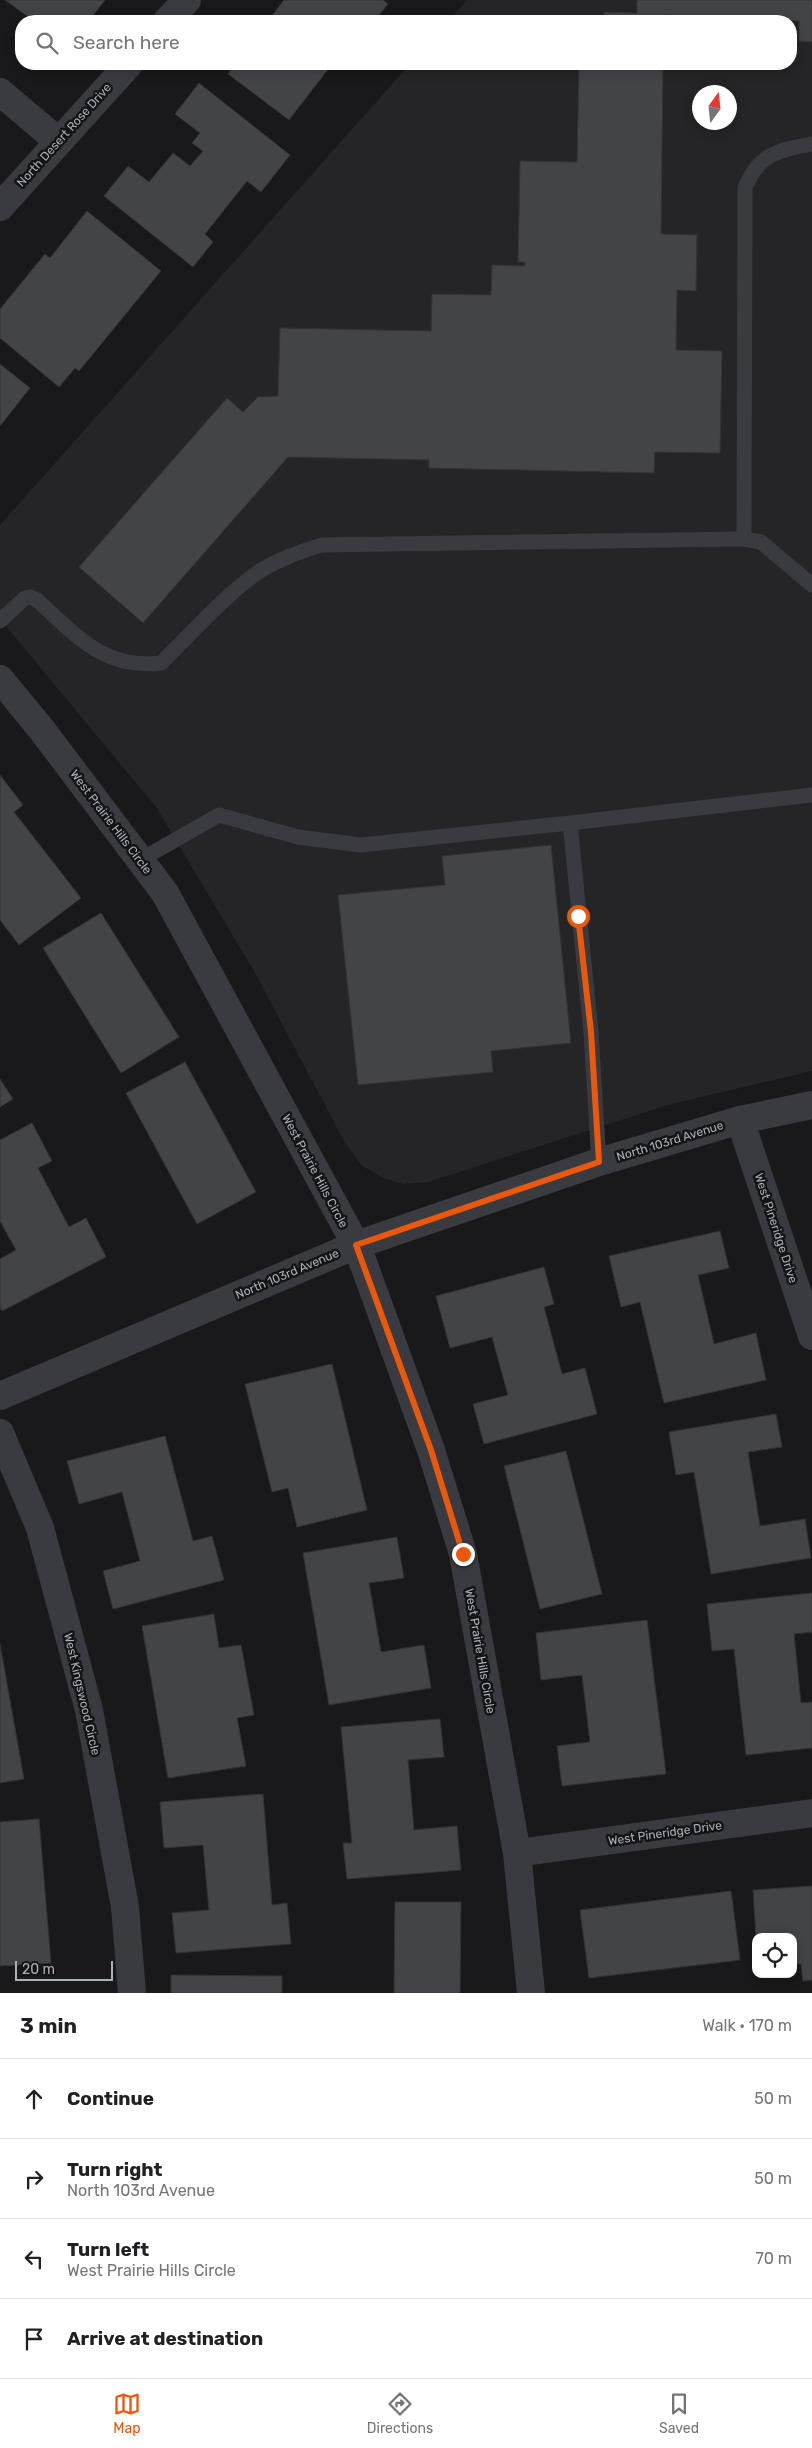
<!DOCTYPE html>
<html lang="en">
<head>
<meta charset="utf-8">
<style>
	:root { --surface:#fff; --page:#f6f6f6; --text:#202124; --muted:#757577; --line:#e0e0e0; --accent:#ea580c }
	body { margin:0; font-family:Rubik,sans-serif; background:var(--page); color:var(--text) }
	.controls { position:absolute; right:15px; bottom:15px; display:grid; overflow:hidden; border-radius:10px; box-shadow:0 2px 12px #0003 }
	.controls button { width:45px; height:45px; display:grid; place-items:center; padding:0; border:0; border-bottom:1px solid var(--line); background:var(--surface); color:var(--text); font:25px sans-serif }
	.compass { position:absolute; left:692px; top:85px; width:45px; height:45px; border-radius:50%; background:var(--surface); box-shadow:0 2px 12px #0003; rotate:15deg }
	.scale { position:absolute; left:15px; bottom:12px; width:98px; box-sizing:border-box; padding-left:5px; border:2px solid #abb0bb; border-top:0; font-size:14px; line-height:18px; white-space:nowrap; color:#abb0bb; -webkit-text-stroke:4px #141416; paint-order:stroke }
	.stop { position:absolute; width:15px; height:15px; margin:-11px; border:4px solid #ea580c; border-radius:50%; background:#fff }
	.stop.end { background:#ea580c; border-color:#fff; box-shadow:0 1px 5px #0008 }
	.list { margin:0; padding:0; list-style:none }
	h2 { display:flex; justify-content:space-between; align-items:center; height:65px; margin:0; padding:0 20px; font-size:21px }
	h2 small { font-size:16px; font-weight:400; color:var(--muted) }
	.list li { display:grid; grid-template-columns:32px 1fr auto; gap:15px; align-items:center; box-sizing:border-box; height:80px; padding:0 20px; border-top:1px solid var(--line) }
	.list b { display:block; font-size:19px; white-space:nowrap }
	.list p { margin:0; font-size:16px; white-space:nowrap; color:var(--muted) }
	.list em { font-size:16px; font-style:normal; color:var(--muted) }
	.icon { flex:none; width:28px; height:28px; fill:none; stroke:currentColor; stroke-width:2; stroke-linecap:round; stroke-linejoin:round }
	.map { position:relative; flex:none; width:812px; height:1993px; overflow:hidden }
	.search { position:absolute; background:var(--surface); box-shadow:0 2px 12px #0003; left:15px; right:15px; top:15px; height:55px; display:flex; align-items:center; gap:12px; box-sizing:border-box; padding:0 18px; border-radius:20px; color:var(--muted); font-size:19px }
	.sheet { height:385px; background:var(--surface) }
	nav { display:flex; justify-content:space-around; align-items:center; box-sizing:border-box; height:70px; border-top:1px solid var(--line); background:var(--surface); font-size:14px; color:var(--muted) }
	nav a { display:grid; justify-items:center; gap:2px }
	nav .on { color:var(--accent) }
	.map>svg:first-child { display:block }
</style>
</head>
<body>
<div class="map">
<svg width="812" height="1993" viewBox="0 0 812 1993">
	<rect width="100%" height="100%" fill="#19191b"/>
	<path fill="#252528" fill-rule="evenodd" d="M467 0H812V1071L668 1105 428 1182 403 1184 384 1178 362 1166 345 1143 254 971 156 807 0 619V525L410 64H791V21H448ZM700 92H730V122H700Z"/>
	<path fill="#434448" stroke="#333337" d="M5 0H105L89 21H34Z
		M284 0H383L388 4 374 21H268Z
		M637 0H812V42L799 41V21L681 18 680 16 664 15V21H604V12L637 13Z
		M235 64H332L289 120 228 74Z
		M579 64H663L661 234 697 235 696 291 677 290 676 350 722 351 720 453 655 452 654 473 429 468V460L288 457 143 623 79 567 227 398 243 412 258 397 278 396 280 328 431 331 432 294 491 295 492 265 525 266V262H518L520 161 577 162Z
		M199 83 290 155 261 192 247 181 205 234 213 242 193 267 104 196 128 166 149 182 173 153 190 166 203 151 192 143 200 133 175 114Z
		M87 211 161 271 79 371 75 368 59 387 0 338V309L45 254 50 258Z
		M0 364 30 388 0 426Z
		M0 775 23 805 14 812 81 898 19 945 0 920Z
		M551 845 571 1043 491 1051 493 1072 358 1085 338 895 445 885 442 856Z
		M101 913 179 1037 121 1073 43 948Z
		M185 1062 256 1192 197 1224 126 1093Z
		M0 1079 13 1099 0 1107Z
		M32 1123 52 1161 38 1168 69 1227 86 1218 106 1257 2 1311 0 1307V1259L16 1250 0 1221V1140Z
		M720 1231 729 1268 698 1275 714 1344 756 1333 766 1380 664 1403 640 1302 621 1307 609 1256Z
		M544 1267 554 1304 544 1307 562 1374 585 1368 597 1414 484 1444 473 1404 508 1395 492 1337 450 1348 436 1296Z
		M332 1364 367 1510 297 1527 288 1488 272 1492 245 1384Z
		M776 1414 782 1447 748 1452 760 1526 805 1519 811 1558 711 1574 694 1472 676 1475 669 1432Z
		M165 1436 193 1541 212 1536 224 1580 113 1609 103 1571 140 1561 122 1492 79 1504 67 1461Z
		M566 1451 602 1594 540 1609 504 1466Z
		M397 1537 404 1578 369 1583 381 1652 424 1645 431 1688 329 1705 303 1553Z
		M812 1593V1632L794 1634 801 1703 812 1702V1748L746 1755 734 1649 712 1651 707 1604Z
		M214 1614 219 1648 241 1645 254 1715 237 1718 246 1766 168 1778 142 1626Z
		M647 1620 666 1774 562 1786 557 1746 590 1742 582 1675 541 1680 536 1633Z
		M0 1644 24 1779 0 1783Z
		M440 1719 444 1757 408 1760 414 1830 457 1826 461 1870 347 1879 343 1843H352L341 1727Z
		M263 1794 272 1905 287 1903 291 1944 176 1953 172 1913 209 1910 203 1845 164 1848 160 1802Z
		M39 1819 51 1963 0 1966V1822Z
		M812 1886V1980L803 1981 801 1964H793V1937H756L753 1890Z
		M731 1891 740 1960 589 1978 580 1910Z
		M395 1902H461L460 1993H394Z
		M171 1975 282 1976V1993H171Z"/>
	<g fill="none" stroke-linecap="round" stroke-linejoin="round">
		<path stroke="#3a3b40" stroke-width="15" d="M744 539 745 188C758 154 779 150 812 144
			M0 621 25 598 30 597 37 600C76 635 104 670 161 663 192 633 222 598 257 573 276 560 300 552 321 545L744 539 761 542 812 585
			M570 823 812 795
			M140 860 219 815 298 837 361 845 570 823 591 1032 599 1162"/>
		<path stroke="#3a3b40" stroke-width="28" d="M167 21 187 0
			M0 92 58 141
			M0 207 129 64
			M0 679 42 730 165 893 356 1245 364 1265 431 1450 463 1554 517 1853 531 1993
			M740 1120 812 1336
			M0 1433 40 1528 89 1710 125 1907 132 1993
			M517 1853 812 1813"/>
		<path stroke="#3a3b40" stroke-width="28" d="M0 1396 356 1245 599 1162 740 1120 812 1105"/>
	</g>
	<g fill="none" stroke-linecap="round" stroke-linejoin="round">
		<path stroke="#ea580c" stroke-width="6" d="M463 1554 431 1450 356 1245 599 1162 591 1032 578 916"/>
	</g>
	<g text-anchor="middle" stroke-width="5" stroke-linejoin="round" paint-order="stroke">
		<g font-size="12" fill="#abb0bb" stroke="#141416">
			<text transform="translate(64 135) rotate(-48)" y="4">North Desert Rose Drive</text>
			<text transform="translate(111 822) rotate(53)" y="4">West Prairie Hills Circle</text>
			<text transform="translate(670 1141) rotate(-17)" y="4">North 103rd Avenue</text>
			<text transform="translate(315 1171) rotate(62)" y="4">West Prairie Hills Circle</text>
			<text transform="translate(776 1228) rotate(72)" y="4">West Pineridge Drive</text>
			<text transform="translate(287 1274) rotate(-23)" y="4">North 103rd Avenue</text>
			<text transform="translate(480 1651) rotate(80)" y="4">West Prairie Hills Circle</text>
			<text transform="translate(82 1694) rotate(77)" y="4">West Kingswood Circle</text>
			<text transform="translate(665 1833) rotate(-8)" y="4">West Pineridge Drive</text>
		</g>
	</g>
</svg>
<div class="controls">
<button><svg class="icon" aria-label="locate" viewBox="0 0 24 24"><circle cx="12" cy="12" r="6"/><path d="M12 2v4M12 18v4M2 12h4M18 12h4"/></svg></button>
</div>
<svg class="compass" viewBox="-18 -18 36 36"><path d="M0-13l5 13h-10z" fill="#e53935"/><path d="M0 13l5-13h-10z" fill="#757577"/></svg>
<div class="scale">20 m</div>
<div class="stop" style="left:578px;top:916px"></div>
<div class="stop end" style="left:463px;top:1554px"></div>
<div class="search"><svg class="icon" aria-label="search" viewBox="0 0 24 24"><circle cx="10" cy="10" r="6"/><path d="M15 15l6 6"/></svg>Search here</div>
</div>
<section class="sheet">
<h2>3 min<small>Walk · 170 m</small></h2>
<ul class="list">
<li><svg class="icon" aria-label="ahead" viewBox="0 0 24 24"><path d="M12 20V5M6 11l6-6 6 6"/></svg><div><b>Continue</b></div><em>50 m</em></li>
<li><svg class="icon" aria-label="right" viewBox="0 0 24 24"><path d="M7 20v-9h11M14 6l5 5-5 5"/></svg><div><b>Turn right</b><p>North 103rd Avenue</p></div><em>50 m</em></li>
<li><svg class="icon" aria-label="left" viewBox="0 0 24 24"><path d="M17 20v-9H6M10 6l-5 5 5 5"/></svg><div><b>Turn left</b><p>West Prairie Hills Circle</p></div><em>70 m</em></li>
<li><svg class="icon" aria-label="arrive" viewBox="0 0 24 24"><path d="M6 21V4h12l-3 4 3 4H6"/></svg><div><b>Arrive at destination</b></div></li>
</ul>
</section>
<nav>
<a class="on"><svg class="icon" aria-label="map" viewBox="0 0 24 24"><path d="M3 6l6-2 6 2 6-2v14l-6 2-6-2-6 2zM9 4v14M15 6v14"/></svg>Map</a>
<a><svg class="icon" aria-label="directions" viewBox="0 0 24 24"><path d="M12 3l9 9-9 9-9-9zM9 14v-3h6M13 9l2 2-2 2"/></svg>Directions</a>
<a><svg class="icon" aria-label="saved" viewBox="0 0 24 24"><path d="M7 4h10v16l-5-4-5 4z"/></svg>Saved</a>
</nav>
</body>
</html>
